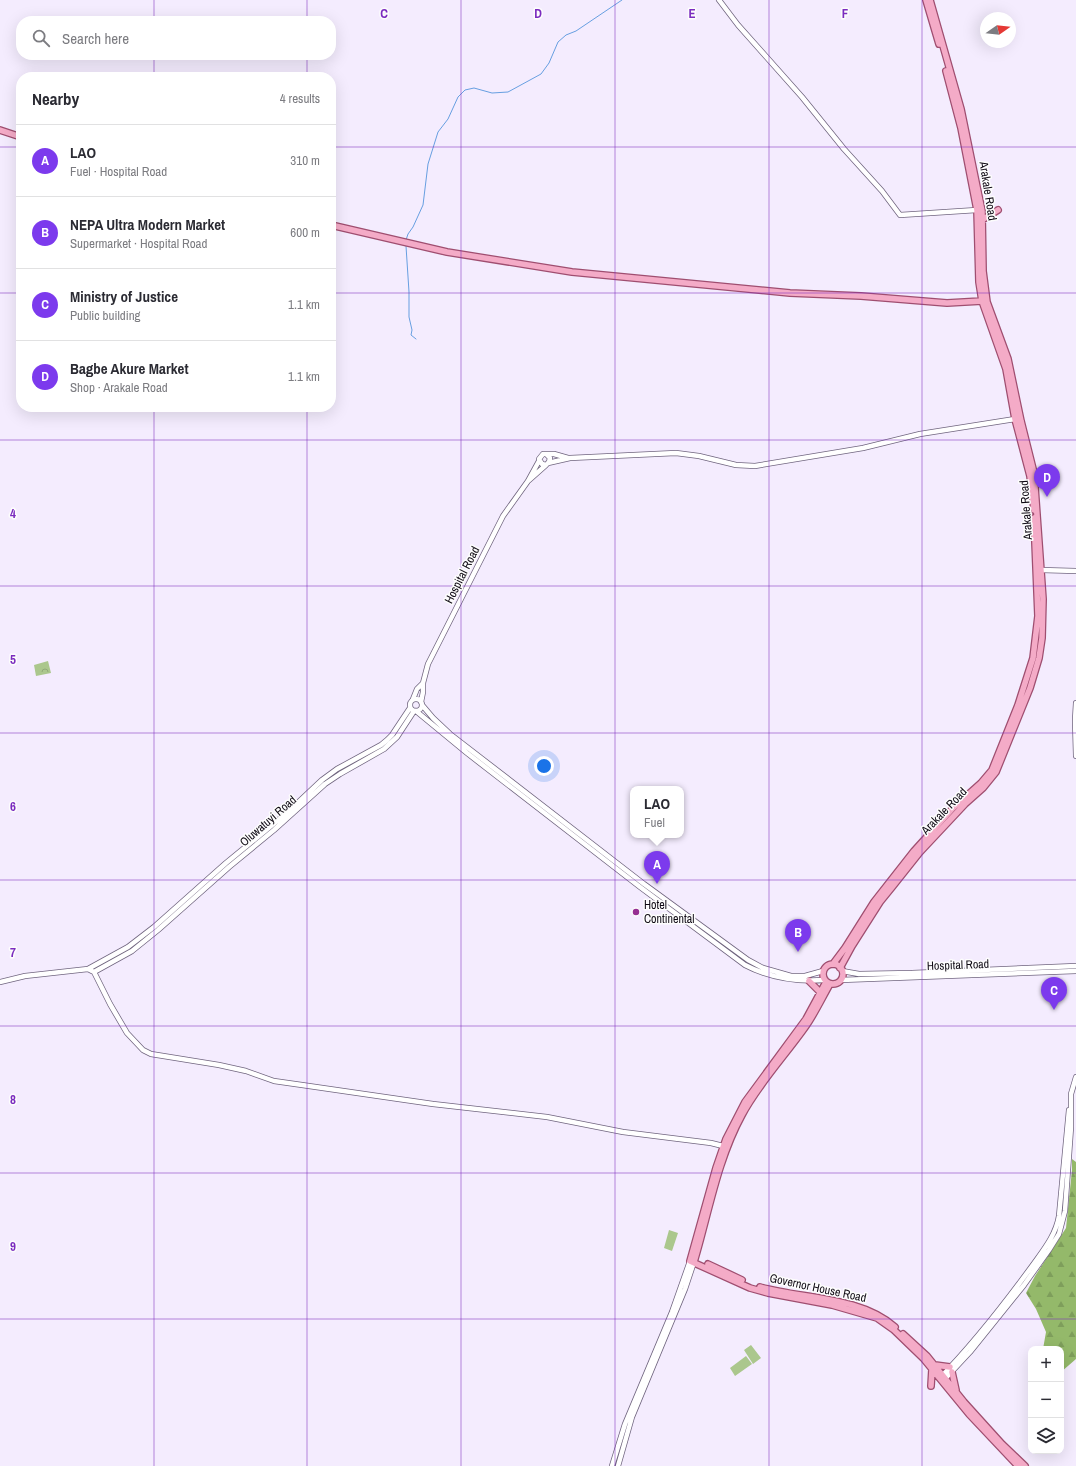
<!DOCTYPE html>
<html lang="en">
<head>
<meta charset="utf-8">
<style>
	:root { --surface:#fff; --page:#f2f2f3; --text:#2b2b33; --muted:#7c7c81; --line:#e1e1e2; --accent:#7c3aed }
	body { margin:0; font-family:"Archivo Narrow",sans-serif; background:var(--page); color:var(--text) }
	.controls { position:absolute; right:12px; bottom:12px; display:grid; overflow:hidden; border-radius:8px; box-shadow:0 4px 16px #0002 }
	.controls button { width:36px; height:36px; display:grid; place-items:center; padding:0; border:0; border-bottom:1px solid var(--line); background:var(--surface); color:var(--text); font:20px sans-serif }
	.compass { position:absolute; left:980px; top:12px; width:36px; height:36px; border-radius:50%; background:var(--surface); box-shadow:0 4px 16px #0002; rotate:76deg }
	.you { position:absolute; left:544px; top:766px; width:14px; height:14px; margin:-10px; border:3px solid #fff; border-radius:50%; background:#1a73e8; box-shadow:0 0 0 6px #1a73e833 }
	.badge { display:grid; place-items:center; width:26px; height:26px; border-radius:50%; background:var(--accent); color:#fff; font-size:13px; font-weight:700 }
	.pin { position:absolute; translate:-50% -33px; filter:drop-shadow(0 1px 2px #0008) }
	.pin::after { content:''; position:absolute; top:21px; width:14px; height:12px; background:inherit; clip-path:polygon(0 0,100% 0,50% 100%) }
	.popup { position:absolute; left:630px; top:786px; width:54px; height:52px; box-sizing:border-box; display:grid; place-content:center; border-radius:8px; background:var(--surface); filter:drop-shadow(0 1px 3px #0005); font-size:13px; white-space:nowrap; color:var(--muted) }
	.popup b { font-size:15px; color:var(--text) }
	.popup::after { content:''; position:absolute; left:50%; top:100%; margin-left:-8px; border:8px solid transparent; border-top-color:var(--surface) }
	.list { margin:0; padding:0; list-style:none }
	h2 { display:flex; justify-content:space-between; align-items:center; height:52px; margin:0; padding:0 16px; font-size:17px }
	h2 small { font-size:13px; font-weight:400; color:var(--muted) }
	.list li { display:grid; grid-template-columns:26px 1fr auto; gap:12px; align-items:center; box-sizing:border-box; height:72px; padding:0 16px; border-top:1px solid var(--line) }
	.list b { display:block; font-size:15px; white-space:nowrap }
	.list p { margin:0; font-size:13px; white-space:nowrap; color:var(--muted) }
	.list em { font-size:13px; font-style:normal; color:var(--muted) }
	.icon { flex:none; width:22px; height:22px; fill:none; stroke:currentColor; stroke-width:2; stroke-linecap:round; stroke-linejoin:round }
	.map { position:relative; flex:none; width:1076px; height:1466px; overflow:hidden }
	.search { position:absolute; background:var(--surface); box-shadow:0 4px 16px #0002; left:16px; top:16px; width:320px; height:44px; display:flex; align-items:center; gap:10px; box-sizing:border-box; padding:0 14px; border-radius:16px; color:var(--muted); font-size:15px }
	.panel { position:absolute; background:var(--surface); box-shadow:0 4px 16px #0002; left:16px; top:72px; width:320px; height:340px; border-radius:16px }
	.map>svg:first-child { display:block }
</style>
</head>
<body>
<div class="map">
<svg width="1076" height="1466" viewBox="0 0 1076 1466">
	<defs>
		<pattern id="forest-firs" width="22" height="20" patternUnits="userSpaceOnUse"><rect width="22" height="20" fill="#94b96a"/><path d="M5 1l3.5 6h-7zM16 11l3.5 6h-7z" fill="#7e9e5b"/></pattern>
		<pattern id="park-crowns" width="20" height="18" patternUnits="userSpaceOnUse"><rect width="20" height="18" fill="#abc78d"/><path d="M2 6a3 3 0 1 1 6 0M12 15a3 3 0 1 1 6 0" fill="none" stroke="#92aa79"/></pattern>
	</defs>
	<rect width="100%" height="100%" fill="#f4ecfe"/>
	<path fill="#abc78d" d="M669 1230 678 1233 672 1251 664 1248Z
		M751 1345 761 1358 753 1364 744 1350Z
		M746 1356 752 1364 735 1376 730 1368Z"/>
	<path fill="url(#forest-firs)" d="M1072 1159 1076 1162V1359L1061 1372V1349H1043L1046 1332 1036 1309 1026 1293 1035 1276 1066 1228 1072 1170Z"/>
	<path fill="url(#park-crowns)" d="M48 661 51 673 36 676 34 665Z"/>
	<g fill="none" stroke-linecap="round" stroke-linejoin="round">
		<path stroke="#679fe1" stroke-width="1" d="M406 240 408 234 413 227 423 205 428 164 438 132 448 119 458 97 465 90 474 88 492 93 508 92 541 74 549 63 558 42 566 35 576 31 622 0
			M406 246 409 292V317L412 330 411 335 416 339"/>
		<g stroke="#70657f" stroke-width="6">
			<path id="minor" d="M719 0 738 25 802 97 844 149 882 191 900 215 977 210
				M547 455 550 458 549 462 546 465 542 464 539 459 543 454H554L568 458
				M548 463 570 458 676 453 699 456 736 465 755 466 863 448 920 434 1015 419
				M528 481 546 465
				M1041 570 1076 571
				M410 705a6 6 0 1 1 12 0a6 6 0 1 1-12 0Z
				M413 699 417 689 423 683
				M421 702 423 692V683L428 664 503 516 528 481 539 461
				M1076 703 1075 720 1076 756
				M422 705 433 718 450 734 644 884 748 960 763 968 791 976H805L823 971
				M416 711 467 753 640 887 745 965C770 978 797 982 824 980
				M88 969 128 947 154 927 226 863 288 812 322 780 337 769 381 745 387 740 392 735 410 708
				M842 971 859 974 912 973 1076 966
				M94 972 132 951 158 930 229 867 274 830 325 784 340 774 384 749 397 737 414 711
				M841 980 1076 971
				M0 982 25 976 88 969 94 972 110 1004 127 1033 143 1050 151 1054 219 1065 246 1071 274 1081 302 1085 433 1104 547 1117 623 1132 711 1143 727 1147
				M940 1378C975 1342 1006 1302 1035 1262 1045 1248 1056 1234 1059 1216L1069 1110
				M943 1381 970 1352 1024 1285 1049 1250 1059 1234 1065 1211 1071 1127V1094L1076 1077
				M612 1466 625 1424 672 1312 690 1261
				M618 1466 632 1417 685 1289 694 1262"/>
		</g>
		<g stroke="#9f4e70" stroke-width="8">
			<path id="major" d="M926 0 939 44
				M946 71 961 128 977 210 979 282 982 301 1006 369 1015 419 1030 476 1034 510
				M0 130 21 137
				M982 220 998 210
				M331 225 447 252 572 272 790 293 861 296 947 303 982 301
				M833 964 845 948 874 902 914 851 953 808 981 783 992 770 1018 705 1033 658 1038 616 1034 518
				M823 974a10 10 0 1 1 20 0a10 10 0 1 1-20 0Z
				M840 968 852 946 880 902 893 886 920 852 965 804 983 788 996 772 1030 688 1039 658 1042 638 1043 599 1034 473 1021 421 1008 359 987 302 983 271 982 211 977 187 961 109 930 0
				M809 981 821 993
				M826 982 806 1019 745 1102 726 1139 716 1168 690 1261 750 1288 768 1293 832 1305 877 1318 894 1330 923 1358 969 1414 1018 1466
				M694 1262C709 1212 717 1161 742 1115 759 1083 785 1056 806 1026 815 1013 822 998 830 984
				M708 1264 742 1280
				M760 1287C803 1299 860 1296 895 1327
				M903 1334 927 1356 964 1402 1002 1444 1025 1466
				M935 1365 950 1367
				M952 1372 956 1390
				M931 1386 932 1369"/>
		</g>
		<use href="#minor" stroke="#fff" stroke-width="4.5"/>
		<use href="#major" stroke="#f4abc7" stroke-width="5.5"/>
	</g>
	<path fill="none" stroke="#7b2cbf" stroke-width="1" stroke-opacity="0.55" d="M154 0V21M307 0V21M461 0V1466M615 0V1466M769 0V1466M922 0V1466M154 55V77M307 55V77M0 147H21M331 147H1076M0 293H21M331 293H1076M154 407V1466M307 407V1466M0 440H1076M0 586H1076M0 733H1076M0 880H1076M0 1026H1076M0 1173H1076M0 1319H1076"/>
	<circle fill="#962e92" stroke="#fdfdfd" stroke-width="1.5" cx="636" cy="912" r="4"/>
	<g text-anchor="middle" stroke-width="3" stroke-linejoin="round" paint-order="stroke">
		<g font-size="12" fill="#0f0a14" stroke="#fdfdfd">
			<text transform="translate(988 191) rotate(81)" y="4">Arakale Road</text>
			<text transform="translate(1026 510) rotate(-94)" y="4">Arakale Road</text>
			<text transform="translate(462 575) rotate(-63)" y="4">Hospital Road</text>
			<text transform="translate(944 811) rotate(-46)" y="4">Arakale Road</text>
			<text transform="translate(268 821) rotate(-41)" y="4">Oluwatuyi Road</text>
			<text transform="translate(958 965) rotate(-2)" y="4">Hospital Road</text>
			<text transform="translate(818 1288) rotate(12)" y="4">Governor House Road</text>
		</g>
		<g font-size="12" fill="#0f0a14" stroke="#fdfdfd" text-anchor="start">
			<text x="644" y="909">Hotel<tspan x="644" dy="14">Continental</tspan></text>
		</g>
	</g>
	<g font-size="13" text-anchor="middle" font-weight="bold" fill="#7b2cbf" stroke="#fdfdfd" stroke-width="3" stroke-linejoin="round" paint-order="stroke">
		<text x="384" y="18">C</text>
		<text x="538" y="18">D</text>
		<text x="692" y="18">E</text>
		<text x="845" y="18">F</text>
		<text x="13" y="518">4</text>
		<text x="13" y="664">5</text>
		<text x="13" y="811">6</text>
		<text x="13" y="957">7</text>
		<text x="13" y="1104">8</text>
		<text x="13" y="1251">9</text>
	</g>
</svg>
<div class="controls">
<button>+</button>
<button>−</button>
<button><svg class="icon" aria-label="layers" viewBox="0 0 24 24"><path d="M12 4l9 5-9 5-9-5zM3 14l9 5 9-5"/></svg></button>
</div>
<svg class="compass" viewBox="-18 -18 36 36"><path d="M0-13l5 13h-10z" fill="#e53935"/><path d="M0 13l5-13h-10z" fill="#7c7c81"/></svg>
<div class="you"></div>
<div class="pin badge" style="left:657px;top:884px">A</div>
<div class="popup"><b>LAO</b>Fuel</div>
<div class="pin badge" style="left:798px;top:952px">B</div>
<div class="pin badge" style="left:1054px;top:1010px">C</div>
<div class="pin badge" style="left:1047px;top:497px">D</div>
<div class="search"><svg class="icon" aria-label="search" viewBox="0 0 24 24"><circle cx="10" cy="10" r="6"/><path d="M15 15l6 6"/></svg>Search here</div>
<section class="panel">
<h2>Nearby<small>4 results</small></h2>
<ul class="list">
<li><span class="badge">A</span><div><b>LAO</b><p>Fuel · Hospital Road</p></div><em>310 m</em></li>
<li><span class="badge">B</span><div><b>NEPA Ultra Modern Market</b><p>Supermarket · Hospital Road</p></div><em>600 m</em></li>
<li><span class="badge">C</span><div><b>Ministry of Justice</b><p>Public building</p></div><em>1.1 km</em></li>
<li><span class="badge">D</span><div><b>Bagbe Akure Market</b><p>Shop · Arakale Road</p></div><em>1.1 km</em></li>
</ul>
</section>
</div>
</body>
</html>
